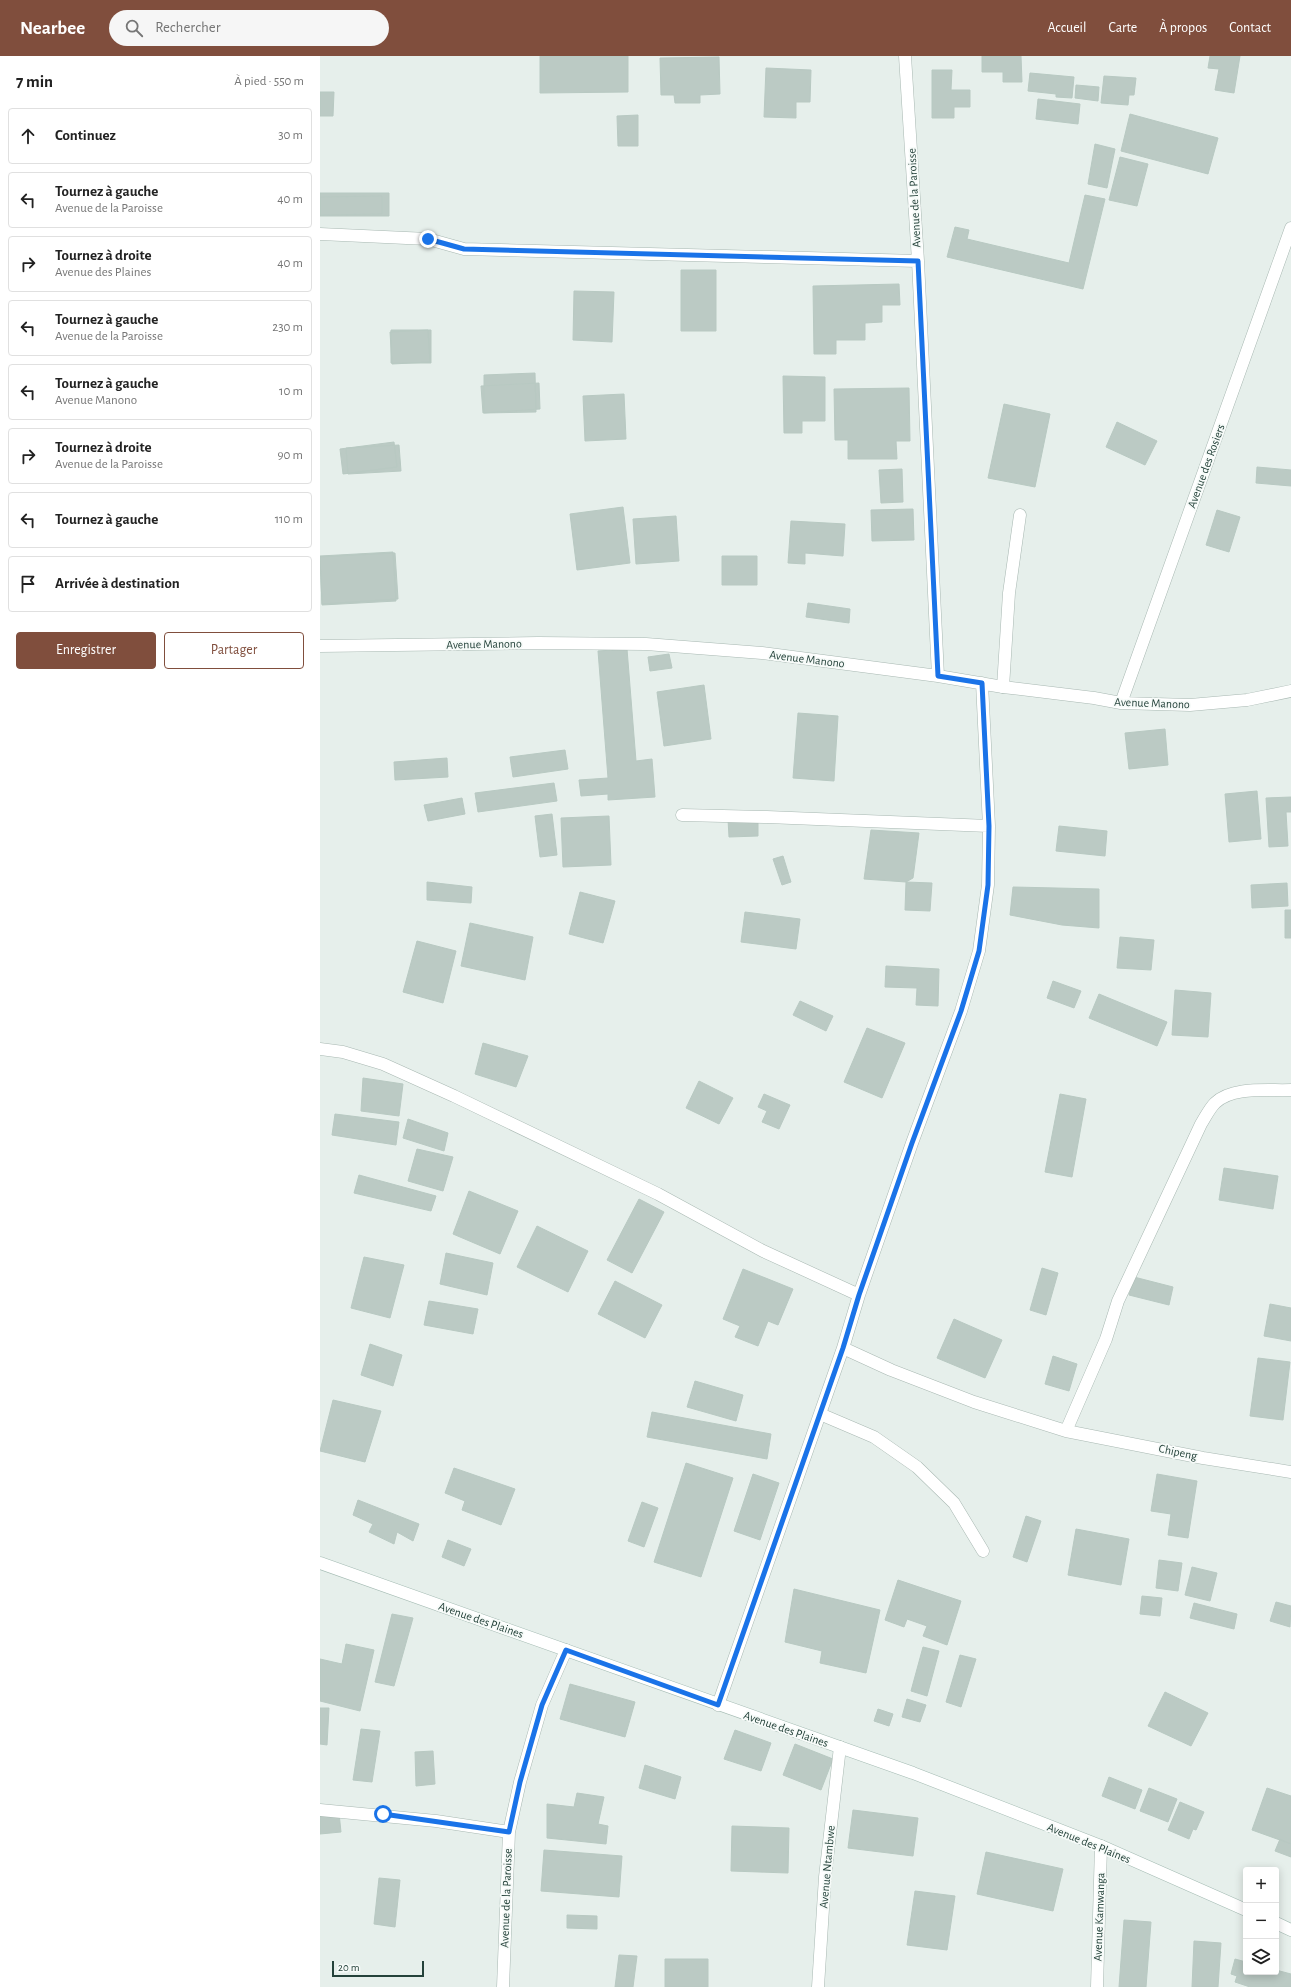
<!DOCTYPE html>
<html lang="fr">
<head>
<meta charset="utf-8">
<style>
	:root { --surface:#fff; --page:#f6f6f6; --text:#222; --muted:#767676; --line:#e0e0e0; --accent:#804e3d }
	body { margin:0; font-family:"Alegreya Sans",sans-serif; background:var(--page); color:var(--text) }
	.controls { position:absolute; right:12px; bottom:12px; display:grid; overflow:hidden; border-radius:4px; box-shadow:0 2px 10px #0003 }
	.controls button { width:36px; height:36px; display:grid; place-items:center; padding:0; border:0; border-bottom:1px solid var(--line); background:var(--surface); color:var(--text); font:20px sans-serif }
	.scale { position:absolute; left:12px; bottom:10px; width:92px; box-sizing:border-box; padding-left:4px; border:2px solid #24423a; border-top:0; font-size:11px; line-height:14px; white-space:nowrap; color:#24423a; -webkit-text-stroke:3px #f7fbf9; paint-order:stroke }
	.stop { position:absolute; width:12px; height:12px; margin:-9px; border:3px solid #1a73e8; border-radius:50%; background:#fff }
	.stop.end { background:#1a73e8; border-color:#fff; box-shadow:0 1px 4px #0008 }
	.list { margin:0; padding:0; list-style:none }
	h2 { display:flex; justify-content:space-between; align-items:center; height:52px; margin:0; padding:0 16px; font-size:17px }
	h2 small { font-size:13px; font-weight:400; color:var(--muted) }
	.list li { display:grid; grid-template-columns:26px 1fr auto; gap:12px; align-items:center; box-sizing:border-box; height:56px; margin:0 8px 8px; padding:0 8px; border:1px solid var(--line); border-radius:4px }
	.list b { display:block; font-size:15px; white-space:nowrap }
	.list p { margin:0; font-size:13px; white-space:nowrap; color:var(--muted) }
	.list em { font-size:13px; font-style:normal; color:var(--muted) }
	.actions { display:flex; gap:8px; padding:12px 16px }
	.actions a { flex:1; padding:9px 0; border:1px solid var(--accent); border-radius:4px; text-align:center; font-size:14px; color:var(--accent) }
	.actions .main { background:var(--accent); color:#fff }
	.icon { flex:none; width:22px; height:22px; fill:none; stroke:currentColor; stroke-width:2; stroke-linecap:round; stroke-linejoin:round }
	.map { position:relative; flex:none; width:971px; height:1931px; overflow:hidden }
	header { display:flex; align-items:center; gap:24px; box-sizing:border-box; height:56px; padding:0 20px; background:var(--accent); color:#fff }
	header strong { font-size:19px }
	nav { display:flex; gap:22px; margin-inline-start:auto; font-size:14px }
	.search { width:280px; height:36px; background:var(--page); display:flex; align-items:center; gap:10px; box-sizing:border-box; padding:0 14px; border-radius:22px; color:var(--muted); font-size:15px }
	main { display:flex }
	aside { flex:1; background:var(--surface) }
	.map>svg:first-child { display:block }
</style>
</head>
<body>
<header>
<strong>Nearbee</strong>
<div class="search"><svg class="icon" aria-label="search" viewBox="0 0 24 24"><circle cx="10" cy="10" r="6"/><path d="M15 15l6 6"/></svg>Rechercher</div>
<nav><a>Accueil</a><a>Carte</a><a>À propos</a><a>Contact</a></nav>
</header>
<main>
<aside>
<h2>7 min<small>À pied · 550 m</small></h2>
<ul class="list">
<li><svg class="icon" aria-label="ahead" viewBox="0 0 24 24"><path d="M12 20V5M6 11l6-6 6 6"/></svg><div><b>Continuez</b></div><em>30 m</em></li>
<li><svg class="icon" aria-label="left" viewBox="0 0 24 24"><path d="M17 20v-9H6M10 6l-5 5 5 5"/></svg><div><b>Tournez à gauche</b><p>Avenue de la Paroisse</p></div><em>40 m</em></li>
<li><svg class="icon" aria-label="right" viewBox="0 0 24 24"><path d="M7 20v-9h11M14 6l5 5-5 5"/></svg><div><b>Tournez à droite</b><p>Avenue des Plaines</p></div><em>40 m</em></li>
<li><svg class="icon" aria-label="left" viewBox="0 0 24 24"><path d="M17 20v-9H6M10 6l-5 5 5 5"/></svg><div><b>Tournez à gauche</b><p>Avenue de la Paroisse</p></div><em>230 m</em></li>
<li><svg class="icon" aria-label="left" viewBox="0 0 24 24"><path d="M17 20v-9H6M10 6l-5 5 5 5"/></svg><div><b>Tournez à gauche</b><p>Avenue Manono</p></div><em>10 m</em></li>
<li><svg class="icon" aria-label="right" viewBox="0 0 24 24"><path d="M7 20v-9h11M14 6l5 5-5 5"/></svg><div><b>Tournez à droite</b><p>Avenue de la Paroisse</p></div><em>90 m</em></li>
<li><svg class="icon" aria-label="left" viewBox="0 0 24 24"><path d="M17 20v-9H6M10 6l-5 5 5 5"/></svg><div><b>Tournez à gauche</b></div><em>110 m</em></li>
<li><svg class="icon" aria-label="arrive" viewBox="0 0 24 24"><path d="M6 21V4h12l-3 4 3 4H6"/></svg><div><b>Arrivée à destination</b></div></li>
</ul>
<div class="actions"><a class="main">Enregistrer</a><a>Partager</a></div>
</aside>
<div class="map">
<svg width="971" height="1931" viewBox="0 0 971 1931">
	<rect width="100%" height="100%" fill="#e6efeb"/>
	<path fill="#bbcac4" stroke="#b8c9c2" d="M220 0H308V36L220 37Z
		M662 0H701L702 26H683V16H662Z
		M890 0H920L914 37 895 34 899 13 888 12Z
		M399 1 400 38 380 39V47H355L354 39H341L340 2Z
		M446 12 491 14 490 46H476V62L444 61Z
		M612 14H632L631 34H650V51H634V62H612Z
		M710 17 754 21 752 42 736 41V38L708 35Z
		M784 20 816 22 814 39H809L808 49 781 47Z
		M756 29 779 31 778 45 755 42Z
		M0 36H14L13 60H0Z
		M718 43 760 48 758 68 716 63Z
		M810 58 898 82 888 118 801 95Z
		M318 59V90H298L297 60Z
		M775 88 795 93 787 132 768 128Z
		M800 101 828 108 817 150 789 144Z
		M0 137H69V160H0Z
		M765 139 785 143 763 233 627 201 635 171 649 174 647 183 749 207Z
		M62 140V158L0 159V141Z
		M361 214H396V275H361Z
		M579 228 580 249H562V266L545 267V284H516V298H494L493 230Z
		M254 235 294 236 292 286 253 284Z
		M71 274H111V307H71Z
		M108 274 110 306 72 308 70 276Z
		M215 317 216 356 164 357V319Z
		M463 320 505 321V365H482V377H464Z
		M219 327 220 353 163 357 161 330Z
		M589 332 590 385H576L577 403H528V384H515L514 333Z
		M304 338 306 383 265 385 263 340Z
		M684 348 730 358 715 431 668 422Z
		M797 366 837 385 825 409 786 391Z
		M74 386 77 411 23 418 20 393Z
		M79 389 81 415 28 418 26 392Z
		M937 411 971 414V430L936 427Z
		M582 413 583 446 561 447 559 414Z
		M303 451 310 507 257 514 250 458Z
		M593 453 594 484 552 485 551 454Z
		M897 454 920 461 909 496 886 489Z
		M356 460 359 505 316 508 313 463Z
		M471 465 525 468 523 500 485 497V508L468 507Z
		M73 496 76 545 2 549 0 500Z
		M75 497 78 543 2 548 0 501Z
		M402 500H437V529H402Z
		M488 547 530 553 529 567 486 561Z
		M307 593 316 705 332 703 335 741 288 744V738L261 740 259 724 288 722 278 595Z
		M349 598 352 612 330 615 328 601Z
		M384 629 391 683 344 690 337 636Z
		M478 657 518 660 514 725 473 722Z
		M845 673 848 709 809 713 805 677Z
		M245 694 248 713 193 721 190 701Z
		M127 702 128 721 75 724 74 706Z
		M234 727 237 745 158 756 155 737Z
		M937 735 941 783 909 786 905 738Z
		M971 741V756H966L968 790 949 791 946 742Z
		M142 742 145 758 108 765 104 749Z
		M232 758 237 799 220 801 215 760Z
		M289 760 291 809 243 811 241 762Z
		M438 762V780L409 781 408 763Z
		M739 770 787 775 785 800 736 795Z
		M551 774 599 777 593 822 586 826 544 823Z
		M463 800 471 826 462 829 453 803Z
		M107 826 152 831 151 847 107 844Z
		M586 826 612 827 610 855 585 854Z
		M967 827 968 850 932 852 931 829Z
		M693 831 779 833V872L742 869 690 859Z
		M260 836 295 845 283 887 249 878Z
		M965 854H971V882H965Z
		M425 856 480 863 476 893 421 886Z
		M150 867 213 881 205 924 141 910Z
		M800 881 834 884 831 914 797 912Z
		M97 885 136 895 123 947 83 936Z
		M566 910 619 913 618 950 596 949 597 932 565 931Z
		M733 925 761 935 754 952 727 942Z
		M855 934 891 937 888 981 852 979Z
		M779 938 847 966 837 990 769 962Z
		M480 945 513 960 506 975 473 959Z
		M547 972 585 987 562 1042 524 1026Z
		M163 987 208 1000 196 1031 155 1018Z
		M43 1022 83 1028 79 1060 41 1055Z
		M379 1025 413 1042 399 1068 366 1052Z
		M444 1038 470 1049 459 1073 442 1066 447 1055 438 1051Z
		M740 1038 766 1043 752 1121 725 1116Z
		M15 1058 79 1066 76 1089 12 1079Z
		M88 1063 128 1077 124 1095 83 1082Z
		M97 1093 133 1101 123 1135 88 1125Z
		M904 1112 958 1120 953 1153 899 1144Z
		M39 1119 116 1140 111 1155 34 1137Z
		M149 1135 198 1155 180 1198 133 1178Z
		M319 1143 344 1156 312 1217 287 1204Z
		M217 1170 268 1195 248 1236 197 1211Z
		M126 1197 173 1207 167 1239 120 1228Z
		M44 1201 84 1209 70 1262 31 1252Z
		M722 1212 738 1217 726 1259 710 1254Z
		M423 1213 473 1233 458 1269 448 1265 438 1290 415 1281 420 1270 403 1263Z
		M814 1221 853 1231 849 1249 809 1239Z
		M295 1225 342 1249 325 1282 278 1258Z
		M109 1245 158 1253 153 1278 104 1269Z
		M950 1248 971 1252V1285L944 1280Z
		M634 1263 682 1284 665 1322 617 1302Z
		M50 1288 82 1299 73 1330 41 1319Z
		M733 1300 757 1308 749 1335 725 1328Z
		M938 1302 970 1306 963 1364 930 1360Z
		M375 1325 423 1339 416 1365 367 1351Z
		M13 1344 61 1355 45 1406 0 1395Z
		M332 1356 451 1378 447 1403 327 1381Z
		M366 1407 413 1422 381 1521 334 1506Z
		M134 1412 195 1433 181 1469 142 1454 145 1445 125 1437Z
		M433 1418 459 1427 440 1484 414 1475Z
		M837 1418 877 1425 868 1482 848 1479 851 1458 831 1455Z
		M38 1444 99 1468 93 1485 77 1476 74 1488 49 1476 53 1468 33 1459Z
		M322 1446 338 1452 324 1491 308 1485Z
		M706 1460 721 1465 707 1506 693 1501Z
		M756 1473 809 1483 801 1529 748 1519Z
		M128 1484 151 1493 144 1510 122 1501Z
		M839 1504 862 1507 858 1535 836 1532Z
		M872 1511 897 1517 890 1545 865 1539Z
		M578 1524 641 1545 627 1589 603 1580 607 1570 587 1563 584 1571 565 1564Z
		M474 1533 560 1554 546 1617 500 1607 502 1595 465 1586Z
		M822 1540 842 1542 840 1560 820 1558Z
		M956 1546 971 1550 970 1571 950 1565Z
		M874 1547 917 1558 914 1573 870 1562Z
		M72 1558 93 1562 74 1630 55 1626Z
		M26 1588 54 1594 40 1655 0 1645V1603L22 1608Z
		M603 1591 619 1595 607 1640 591 1635Z
		M640 1599 656 1603 641 1651 626 1646Z
		M250 1628 315 1646 305 1681 240 1663Z
		M845 1636 888 1657 871 1690 828 1670Z
		M587 1643 606 1649 600 1666 582 1661Z
		M0 1652H9L7 1689 0 1688Z
		M558 1653 573 1658 569 1670 554 1665Z
		M41 1673 60 1675 52 1726 33 1724Z
		M415 1674 451 1687 441 1715 404 1703Z
		M475 1688 513 1703 501 1734 463 1719Z
		M113 1695 115 1728 96 1730 95 1696Z
		M325 1709 361 1721 355 1743 319 1732Z
		M789 1721 822 1734 815 1753 782 1740Z
		M829 1732 857 1743 848 1766 820 1755Z
		M947 1732 971 1740V1788L932 1774Z
		M257 1737 284 1741 278 1768 288 1770 286 1788 227 1782V1748L254 1751Z
		M860 1746 884 1756 876 1774 873 1773 869 1783 848 1774Z
		M533 1754 598 1762 593 1800 528 1792Z
		M19 1757 21 1776 0 1778V1760Z
		M412 1770 469 1772 468 1817 411 1815Z
		M960 1783 971 1788V1801L955 1795Z
		M224 1794 302 1800 299 1841 221 1835Z
		M666 1796 743 1813 733 1855 657 1838Z
		M59 1822 80 1824 75 1871 54 1868Z
		M595 1835 635 1840 627 1894 587 1889Z
		M247 1859 277 1860V1873L247 1872Z
		M804 1864 831 1866 826 1931H799Z
		M874 1885 901 1887 898 1931H872Z
		M299 1899 317 1900 313 1931H295Z
		M345 1903H388V1931H345Z
		M915 1903 926 1906V1916H956V1914L971 1918V1931H930L915 1926 917 1920 911 1918Z"/>
	<g fill="none" stroke-linecap="round" stroke-linejoin="round">
		<g stroke="#a8b8b2" stroke-width="13">
			<path id="lane" d="M683 631 689 537 700 459"/>
		</g>
		<g stroke="#a8b8b2" stroke-width="13">
			<path id="street" d="M585 0 598 205 618 620
				M0 178 108 183 144 193 598 205
				M0 590 218 587 326 588 442 597 618 620 683 631 774 642 801 647 870 649 927 644 971 635
				M801 647 971 172
				M362 759 447 761 669 770
				M0 993 23 996 63 1008 134 1040 338 1138 443 1195 539 1239
				M523 1292 571 1314 654 1346 746 1375 883 1402 971 1416
				M500 1358 554 1381 597 1411 634 1447 663 1495
				M746 1375 786 1283 798 1245 881 1068C885 1062 889 1053 895 1047 913 1030 948 1035 971 1034
				M398 1649 523 1292 539 1239 592 1087 641 955 659 895 668 829 669 770 662 627
				M0 1754 116 1765 189 1776
				M183 1931 189 1776 200 1726 222 1649 246 1594
				M498 1931 505 1821 520 1691
				M777 1931 781 1790"/>
		</g>
		<g stroke="#a4bbb3" stroke-width="13">
			<path id="secondary" d="M0 1507 593 1717 781 1790 926 1854
				M956 1867 971 1874"/>
		</g>
		<use href="#lane" stroke="#fff" stroke-width="12"/>
		<use href="#street" stroke="#fff" stroke-width="12"/>
		<use href="#secondary" stroke="#fff" stroke-width="12"/>
	</g>
	<g fill="none" stroke-linecap="round" stroke-linejoin="round">
		<path stroke="#1a73e8" stroke-width="5" d="M63 1758 189 1776 200 1726 222 1649 246 1594 398 1649 523 1292 539 1239 592 1087 641 955 659 895 668 829 669 770 662 627 618 620 598 205 144 193 108 183"/>
	</g>
	<g text-anchor="middle" stroke-width="3.5" stroke-linejoin="round" paint-order="stroke">
		<g font-size="12" fill="#24423a" stroke="#f7fbf9">
			<text transform="translate(594 142) rotate(-93)" y="4">Avenue de la Paroisse</text>
			<text transform="translate(886 410) rotate(-70)" y="4">Avenue des Rosiers</text>
			<text transform="translate(164 588) rotate(-1)" y="4">Avenue Manono</text>
			<text transform="translate(487 603) rotate(7)" y="4">Avenue Manono</text>
			<text transform="translate(832 647) rotate(2)" y="4">Avenue Manono</text>
			<text transform="translate(858 1396) rotate(12)" y="4">Chipeng</text>
			<text transform="translate(161 1564) rotate(19)" y="4">Avenue des Plaines</text>
			<text transform="translate(466 1673) rotate(19)" y="4">Avenue des Plaines</text>
			<text transform="translate(769 1787) rotate(22)" y="4">Avenue des Plaines</text>
			<text transform="translate(507 1811) rotate(-85)" y="4">Avenue Ntambwe</text>
			<text transform="translate(186 1842) rotate(-88)" y="4">Avenue de la Paroisse</text>
			<text transform="translate(779 1861) rotate(-88)" y="4">Avenue Kamwanga</text>
		</g>
	</g>
</svg>
<div class="controls">
<button>+</button>
<button>−</button>
<button><svg class="icon" aria-label="layers" viewBox="0 0 24 24"><path d="M12 4l9 5-9 5-9-5zM3 14l9 5 9-5"/></svg></button>
</div>
<div class="scale">20 m</div>
<div class="stop" style="left:63px;top:1758px"></div>
<div class="stop end" style="left:108px;top:183px"></div>
</div>
</main>
</body>
</html>
